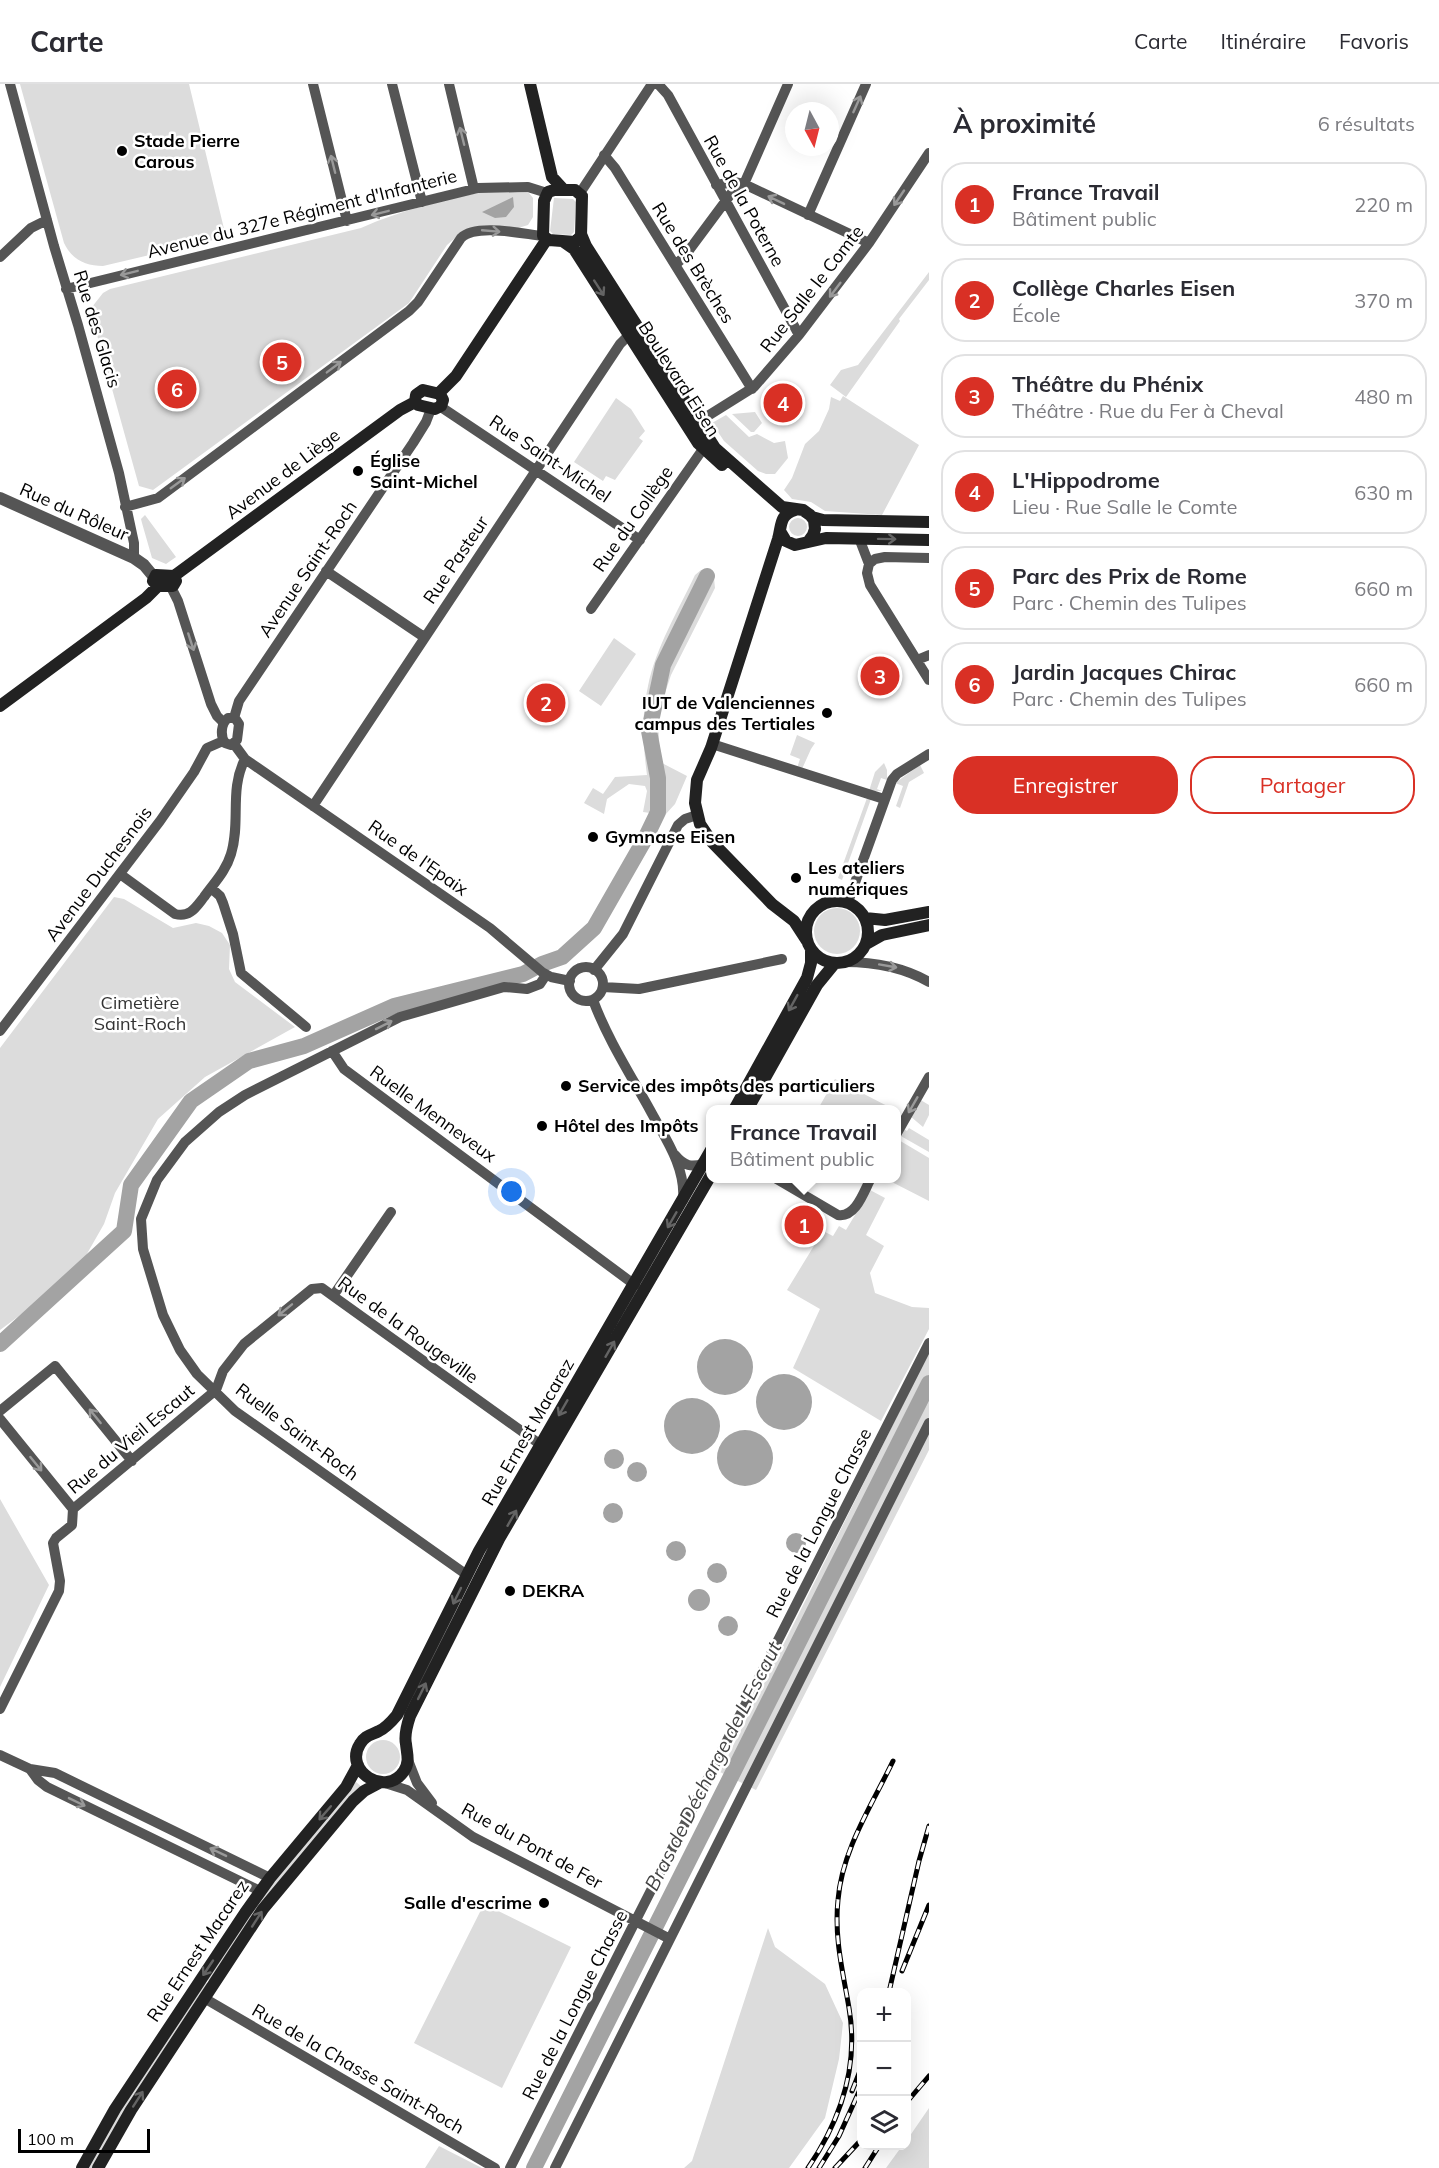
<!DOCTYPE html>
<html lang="fr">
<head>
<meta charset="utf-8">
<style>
	:root { --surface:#fff; --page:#f2f2f3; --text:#2b2b33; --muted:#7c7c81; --line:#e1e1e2; --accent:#d93025 }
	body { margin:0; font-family:Mulish,sans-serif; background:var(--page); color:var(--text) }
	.controls { position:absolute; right:18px; bottom:18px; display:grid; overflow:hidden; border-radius:12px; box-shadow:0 6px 24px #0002 }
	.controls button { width:54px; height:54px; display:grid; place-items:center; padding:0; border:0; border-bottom:2px solid var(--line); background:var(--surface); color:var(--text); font:30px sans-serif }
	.compass { position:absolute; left:785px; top:18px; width:54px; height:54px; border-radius:50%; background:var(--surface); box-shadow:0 6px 24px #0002; rotate:173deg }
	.scale { position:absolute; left:18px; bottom:15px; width:132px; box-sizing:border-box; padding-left:6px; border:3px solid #000; border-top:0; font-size:16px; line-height:21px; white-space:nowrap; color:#000; -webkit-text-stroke:4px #fff; paint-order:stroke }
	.you { position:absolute; left:512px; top:1108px; width:21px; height:21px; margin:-15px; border:4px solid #fff; border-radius:50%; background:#1a73e8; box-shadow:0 0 0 9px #1a73e833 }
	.badge { display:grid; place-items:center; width:39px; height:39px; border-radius:50%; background:var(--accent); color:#fff; font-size:20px; font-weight:700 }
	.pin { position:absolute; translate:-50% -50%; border:3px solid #fff; box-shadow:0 2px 6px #0006 }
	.popup { position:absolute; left:706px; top:1021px; width:195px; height:78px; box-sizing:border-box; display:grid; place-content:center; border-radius:12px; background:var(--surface); filter:drop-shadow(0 2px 4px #0005); font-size:20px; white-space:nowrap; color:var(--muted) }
	.popup b { font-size:22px; color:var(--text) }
	.popup::after { content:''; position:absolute; left:50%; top:100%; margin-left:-12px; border:12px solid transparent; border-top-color:var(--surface) }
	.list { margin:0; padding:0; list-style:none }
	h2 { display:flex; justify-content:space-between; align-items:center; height:78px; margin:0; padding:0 24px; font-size:26px }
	h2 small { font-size:20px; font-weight:400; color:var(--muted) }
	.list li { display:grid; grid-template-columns:39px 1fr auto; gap:18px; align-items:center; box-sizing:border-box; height:84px; margin:0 12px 12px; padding:0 12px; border:2px solid var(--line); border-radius:24px }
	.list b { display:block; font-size:22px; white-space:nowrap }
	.list p { margin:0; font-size:20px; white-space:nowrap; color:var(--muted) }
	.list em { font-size:20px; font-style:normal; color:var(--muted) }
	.actions { display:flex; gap:12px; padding:18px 24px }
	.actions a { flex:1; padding:14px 0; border:2px solid var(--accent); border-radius:24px; text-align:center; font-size:21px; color:var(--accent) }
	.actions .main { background:var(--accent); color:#fff }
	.icon { flex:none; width:33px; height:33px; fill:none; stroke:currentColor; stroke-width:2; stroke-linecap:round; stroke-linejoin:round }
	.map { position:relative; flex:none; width:929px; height:2084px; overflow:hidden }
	header { display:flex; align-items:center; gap:36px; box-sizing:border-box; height:84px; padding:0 30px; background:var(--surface); border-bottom:2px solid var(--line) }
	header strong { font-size:28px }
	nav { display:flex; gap:33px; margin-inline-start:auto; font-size:21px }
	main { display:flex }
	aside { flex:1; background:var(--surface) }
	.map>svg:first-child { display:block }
</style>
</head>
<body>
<header>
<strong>Carte</strong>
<nav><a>Carte</a><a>Itinéraire</a><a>Favoris</a></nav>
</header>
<main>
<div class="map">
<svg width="929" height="2084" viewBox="0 0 929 2084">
	<rect width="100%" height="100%" fill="#fff"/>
	<path fill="#dcdcdc" d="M20 0H189L226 153 103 182C86 182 72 176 64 159Z
		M487 107 529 109 533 114V133L528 141 512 146 461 149 447 161 409 219 153 406 139 402 94 240 92 223 103 209 110 205 361 144C401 126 443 116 487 107Z
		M554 114 573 115 576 118 574 148 571 151 553 150 550 147Z
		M929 188V196L899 235 900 237 846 313 830 301 841 286 858 281Z
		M843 312 919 361 882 431 825 427 811 418 792 415 784 406 792 394 805 360 819 347 829 325 831 313 840 317Z
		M616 314 631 325 645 347 639 354 643 357 615 396 606 392 603 397 574 378Z
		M755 328 762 339 754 348H751L732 330Z
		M726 331 749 353 757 350 774 359 785 357 788 374 775 390H766L758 387 724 357 712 339Z
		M145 431 176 473 166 480 152 474 142 439 141 435Z
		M789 443a9 9 0 1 1 18 0a9 9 0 1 1-18 0Z
		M701 486 714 494 715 504 671 591 662 618 658 632 660 678 687 692 675 720 665 731 643 728 647 707 645 702 629 700 607 715 604 730 584 719 593 704 603 710 615 693 647 691C643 661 641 632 648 602 656 563 678 527 695 491Z
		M614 554 636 570 601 622 579 607Z
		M797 651 815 659 811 665 802 685 797 684 800 675 790 671Z
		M884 679 887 686V696L881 694 877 705 882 707H869L875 688Z
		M920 681 924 689 909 698 900 724 896 722 903 702 895 699Z
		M867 714 871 715 842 796 838 794Z
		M114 813 124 815 173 844 196 839 209 842 222 849 230 861 229 885 235 898 295 943 205 993 158 1035 115 1109 104 1140 84 1175 23 1229 0 1246V964Z
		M814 847a23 23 0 1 1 46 0a23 23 0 1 1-46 0Z
		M835 995 893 1025H818Z
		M919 1015 929 1021V1031L923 1043 910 1032Z
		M902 1044 907 1047 909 1044 929 1056V1068L899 1051Z
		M897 1055 929 1074V1117L886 1095 897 1094Z
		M870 1106 885 1114 866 1151 884 1162 870 1189 875 1209 912 1223 929 1224V1245L881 1337 793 1284 820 1225 787 1206 823 1147 833 1152 839 1142 846 1146Z
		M929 1268V1366L756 1706 720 1688Z
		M0 1415 49 1501 0 1603Z
		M366 1673a17 17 0 1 1 34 0a17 17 0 1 1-34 0Z
		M356 1698 362 1703 210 1897 206 1895 254 1822Z
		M484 1820 571 1863 502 2004 414 1959Z
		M768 1844 775 1863 825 1900 843 1939 839 1975 825 2034 789 2084H684L692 2077Z
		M204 1897 208 1900 92 2084H88L114 2036Z
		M929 2024V2084H886L902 2062H906L907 2056Z
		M439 2062 482 2084H425Z"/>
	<path fill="#a3a3a3" d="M513 113 514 123 506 133 495 134 482 128Z
		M697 1283a28 28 0 1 1 56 0a28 28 0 1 1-56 0Z
		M756 1318a28 28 0 1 1 56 0a28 28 0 1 1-56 0Z
		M664 1342a28 28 0 1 1 56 0a28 28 0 1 1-56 0Z
		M717 1374a28 28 0 1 1 56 0a28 28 0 1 1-56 0Z
		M604 1375a10 10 0 1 1 20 0a10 10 0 1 1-20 0Z
		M627 1388a10 10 0 1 1 20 0a10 10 0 1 1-20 0Z
		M603 1429a10 10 0 1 1 20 0a10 10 0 1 1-20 0Z
		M786 1459a10 10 0 1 1 20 0a10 10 0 1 1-20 0Z
		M666 1467a10 10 0 1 1 20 0a10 10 0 1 1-20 0Z
		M707 1489a10 10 0 1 1 20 0a10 10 0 1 1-20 0Z
		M688 1516a11 11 0 1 1 22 0a11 11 0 1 1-22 0Z
		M718 1542a10 10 0 1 1 20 0a10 10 0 1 1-20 0Z"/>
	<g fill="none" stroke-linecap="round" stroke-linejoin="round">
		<path stroke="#a3a3a3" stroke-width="16" d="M0 1260 124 1147 131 1101 191 1017 249 977 304 962 394 922 523 890 542 880 562 873 594 844 645 755 658 728V694L649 647 663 581 707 492
			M534 2084 929 1299"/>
		<path stroke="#555" stroke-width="10" d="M10 0 54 162 78 241 119 389 134 459V474
			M313 0 347 137
			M392 0 422 118
			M449 0 474 105
			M658 0 668 11 799 251
			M604 71 615 84 752 305
			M744 100 788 0
			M716 101 734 98 744 100 869 159
			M580 109 652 0
			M808 131 866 0
			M0 173 31 144 47 136
			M675 181 684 173 739 99
			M66 205 478 104 528 103 547 109
			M441 323 640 456
			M698 338 754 303 799 251 869 159 929 69
			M125 423 158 414 409 227 418 218 461 154C476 139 523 150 543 152
			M859 454 869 480
			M929 474 885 473 875 475 869 480 867 489 870 501 929 596
			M326 487 424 553
			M171 503 178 517 211 620 217 632 223 638
			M591 525 703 365
			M917 576 929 571
			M228 634H235L239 640 237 656 231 661 225 659C220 652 221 639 228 634Z
			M234 634 239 617 413 359 426 338 431 325
			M234 660 245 675 490 844 542 888 551 893 570 897
			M712 660 884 715
			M313 722 620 260 629 251
			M120 790 175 830C190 834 196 823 204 813 214 799 226 787 231 770 241 738 229 706 245 675
			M211 804 220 812 223 819 233 850 241 889 306 943
			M848 818 892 696 897 690 929 670
			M845 878C875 878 903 883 929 898
			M569 900a17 17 0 1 1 34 0a17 17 0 1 1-34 0Z
			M594 886 623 850 678 741 685 735 697 731
			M603 903 639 905 782 875
			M593 916C607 954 630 990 650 1026 665 1054 686 1083 683 1116
			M0 947 160 737 194 688 207 664 223 657
			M332 967 344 985 635 1201
			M897 1049 929 993
			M675 1071C684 1082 692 1084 704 1079
			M775 1094 838 1131C856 1134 864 1107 871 1094
			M333 1212 391 1128
			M0 1327 55 1282 132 1377
			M0 1335 73 1425
			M467 1491 235 1327 197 1290 180 1266 163 1231 143 1165 141 1135 157 1096 185 1058 219 1028 245 1011 400 933 504 903 527 905 540 900 546 891
			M0 1625 59 1507 60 1497 53 1459 56 1454 72 1441 73 1425 216 1306 223 1287 244 1260 312 1205 322 1204 333 1212 541 1361
			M0 1671 30 1685 55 1689 270 1794
			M408 1676 417 1699 432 1719
			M30 1685 38 1696 47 1703 260 1807
			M385 1699 407 1706 473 1753 670 1855
			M204 1914 495 2084
			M510 2084 929 1259
			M555 2084 929 1339"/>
		<path stroke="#555" stroke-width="12" d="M0 414 134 474 144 481 154 493"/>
		<path stroke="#222" stroke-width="12" d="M530 0 552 93 564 106
			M554 106H575L582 112 581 152 575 158 549 156 543 152 544 117 548 108Z
			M581 150 586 162 715 364 782 423 803 426 810 431 814 436 815 445 813 451 808 458
			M564 158 574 165 698 359 722 381
			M423 306 440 310 443 316 441 322 435 325 418 321 415 318 416 311Z
			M439 309 456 292 547 155
			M795 426C779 431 782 441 778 455L711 664 697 696 695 719 700 740 712 758 772 820 794 837 807 857
			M812 433 823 436 929 438
			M780 447 786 457 795 461 826 454 929 456
			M174 492 400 326 415 318
			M158 502 153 497 156 491 174 492
			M158 502H173L176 497 174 492
			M0 622 146 514 158 502
			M806 848a31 31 0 1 1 62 0a31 31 0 1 1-62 0Z
			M865 834 885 836 929 828
			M866 860 882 851 929 841
			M734 1026 807 894 811 879V865
			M747 1026 817 901 835 879
			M711 1066 479 1467 397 1631C392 1637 386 1644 379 1647 372 1651 365 1651 360 1660 343 1687 386 1714 404 1687 410 1678 407 1670 406 1660 404 1651 407 1641 410 1632L499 1455 711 1091
			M82 2084 115 2025 245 1829 270 1794 346 1703 358 1681
			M98 2084 131 2026 263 1825 353 1717 364 1707 379 1699"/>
		<g stroke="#000" stroke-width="5">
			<path id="rail" d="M902 1887 929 1821
				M889 1908 919 1777 929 1742
				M852 2007 862 1982
				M906 2019 929 1992
				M808 2084C840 2037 859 1982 849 1924 843 1888 834 1854 838 1816 842 1766 872 1721 893 1677
				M819 2084 839 2052 862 2001
				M835 2084 862 2055
				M865 2084 879 2062"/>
		</g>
		<use href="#rail" stroke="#fff" stroke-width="3" stroke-dasharray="9" stroke-linecap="butt"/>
	</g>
	<defs><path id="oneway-shaft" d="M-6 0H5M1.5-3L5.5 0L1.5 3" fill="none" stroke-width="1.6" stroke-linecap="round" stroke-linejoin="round" transform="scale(1.5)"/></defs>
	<g stroke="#999">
		<use href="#oneway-shaft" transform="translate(857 20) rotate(-66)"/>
		<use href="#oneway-shaft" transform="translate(462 52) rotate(-104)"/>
		<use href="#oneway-shaft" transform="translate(333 80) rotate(-104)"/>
		<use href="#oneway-shaft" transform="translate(899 114) rotate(124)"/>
		<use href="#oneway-shaft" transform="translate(776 116) rotate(-154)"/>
		<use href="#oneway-shaft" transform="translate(380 129) rotate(166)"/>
		<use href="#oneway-shaft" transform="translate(491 147) rotate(5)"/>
		<use href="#oneway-shaft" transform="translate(129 189) rotate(166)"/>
		<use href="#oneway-shaft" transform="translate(835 206) rotate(127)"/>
		<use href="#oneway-shaft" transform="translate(334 283) rotate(-37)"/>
		<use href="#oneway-shaft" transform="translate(178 399) rotate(-36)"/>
		<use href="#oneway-shaft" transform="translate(191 558) rotate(72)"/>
		<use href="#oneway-shaft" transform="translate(888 882) rotate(10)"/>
		<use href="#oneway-shaft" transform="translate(384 941) rotate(-27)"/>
		<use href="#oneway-shaft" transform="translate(913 1021) rotate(120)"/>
		<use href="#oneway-shaft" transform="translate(285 1226) rotate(141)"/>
		<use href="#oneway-shaft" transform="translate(95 1332) rotate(-129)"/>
		<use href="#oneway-shaft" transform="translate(36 1380) rotate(51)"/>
		<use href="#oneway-shaft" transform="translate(77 1718) rotate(26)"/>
		<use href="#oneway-shaft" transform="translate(218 1768) rotate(-154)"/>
	</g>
	<g stroke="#646464">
		<use href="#oneway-shaft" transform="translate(599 204) rotate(57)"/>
		<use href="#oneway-shaft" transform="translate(887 455) rotate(1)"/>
		<use href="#oneway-shaft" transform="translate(793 919) rotate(119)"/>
		<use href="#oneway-shaft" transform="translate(672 1136) rotate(120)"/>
		<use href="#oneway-shaft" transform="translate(610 1265) rotate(-60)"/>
		<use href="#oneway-shaft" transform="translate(563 1324) rotate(120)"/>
		<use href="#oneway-shaft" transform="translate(512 1434) rotate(-60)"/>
		<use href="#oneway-shaft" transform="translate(457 1512) rotate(116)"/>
		<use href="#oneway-shaft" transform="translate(422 1607) rotate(-64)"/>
		<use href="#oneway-shaft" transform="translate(325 1729) rotate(131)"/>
		<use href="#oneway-shaft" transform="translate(257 1835) rotate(-57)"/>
		<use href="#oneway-shaft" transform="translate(208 1884) rotate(124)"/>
		<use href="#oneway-shaft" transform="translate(138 2015) rotate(-57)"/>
	</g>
	<g fill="#000" stroke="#fff" stroke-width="2">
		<circle cx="122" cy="67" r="6"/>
		<circle cx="358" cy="387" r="6"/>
		<circle cx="827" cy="629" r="6"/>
		<circle cx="593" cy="753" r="6"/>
		<circle cx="796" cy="794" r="6"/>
		<circle cx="566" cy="1002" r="6"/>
		<circle cx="542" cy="1042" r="6"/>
		<circle cx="510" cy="1507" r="6"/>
		<circle cx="544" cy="1819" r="6"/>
	</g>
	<g text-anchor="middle" stroke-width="5" stroke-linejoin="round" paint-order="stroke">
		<g font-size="18" font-weight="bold" fill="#000" stroke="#fff" text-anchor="start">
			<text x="134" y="63">Stade Pierre<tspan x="134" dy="21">Carous</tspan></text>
			<text x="370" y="383">Église<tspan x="370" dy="21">Saint-Michel</tspan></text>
			<text x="815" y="625" text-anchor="end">IUT de Valenciennes<tspan x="815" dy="21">campus des Tertiales</tspan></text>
			<text x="605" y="759">Gymnase Eisen</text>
			<text x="808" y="790">Les ateliers<tspan x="808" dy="21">numériques</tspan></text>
			<text x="578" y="1008">Service des impôts des particuliers</text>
			<text x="554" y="1048">Hôtel des Impôts</text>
			<text x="522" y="1513">DEKRA</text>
			<text x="532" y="1825" text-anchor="end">Salle d'escrime</text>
		</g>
		<g font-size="18" fill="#000" stroke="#fff">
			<text transform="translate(744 117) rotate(61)" y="6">Rue de la Poterne</text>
			<text transform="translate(302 130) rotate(-14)" y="6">Avenue du 327e Régiment d'Infanterie</text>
			<text transform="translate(693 179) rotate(58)" y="6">Rue des Brèches</text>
			<text transform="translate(812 205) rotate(-52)" y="6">Rue Salle le Comte</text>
			<text transform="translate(97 245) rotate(73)" y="6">Rue des Glacis</text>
			<text transform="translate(679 295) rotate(57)" y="6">Boulevard Eisen</text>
			<text transform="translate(550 375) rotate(34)" y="6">Rue Saint-Michel</text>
			<text transform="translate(283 390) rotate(-37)" y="6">Avenue de Liège</text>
			<text transform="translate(74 428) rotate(24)" y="6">Rue du Rôleur</text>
			<text transform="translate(633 435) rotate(-55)" y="6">Rue du Collège</text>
			<text transform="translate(456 476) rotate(-56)" y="6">Rue Pasteur</text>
			<text transform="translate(308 485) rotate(-56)" y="6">Avenue Saint-Roch</text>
			<text transform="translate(418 774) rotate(35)" y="6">Rue de l'Epaix</text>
			<text transform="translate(99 790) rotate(-53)" y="6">Avenue Duchesnois</text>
			<text transform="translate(433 1030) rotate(36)" y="6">Ruelle Menneveux</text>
			<text transform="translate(408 1246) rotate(36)" y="6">Rue de la Rougeville</text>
			<text transform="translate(297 1348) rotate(37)" y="6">Ruelle Saint-Roch</text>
			<text transform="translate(528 1348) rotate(-60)" y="6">Rue Ernest Macarez</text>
			<text transform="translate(131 1355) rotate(-40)" y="6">Rue du Vieil Escaut</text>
			<text transform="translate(819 1439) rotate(-63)" y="6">Rue de la Longue Chasse</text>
			<text transform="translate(532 1762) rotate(29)" y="6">Rue du Pont de Fer</text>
			<text transform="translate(198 1867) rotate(-56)" y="6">Rue Ernest Macarez</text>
			<text transform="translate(575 1921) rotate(-63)" y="6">Rue de la Longue Chasse</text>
			<text transform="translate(358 1985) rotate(30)" y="6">Rue de la Chasse Saint-Roch</text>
		</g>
		<g font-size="18" fill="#333" stroke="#fff">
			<text x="140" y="925">Cimetière<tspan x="140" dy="21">Saint-Roch</tspan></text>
		</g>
		<g font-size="20" font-style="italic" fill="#444" stroke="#fff">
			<text transform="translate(713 1682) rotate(-63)" y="7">Bras de Décharge de L'Escaut</text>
		</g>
	</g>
</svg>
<div class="controls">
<button>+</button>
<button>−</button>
<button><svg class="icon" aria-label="layers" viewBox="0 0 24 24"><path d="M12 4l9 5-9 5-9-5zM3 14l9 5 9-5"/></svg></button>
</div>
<svg class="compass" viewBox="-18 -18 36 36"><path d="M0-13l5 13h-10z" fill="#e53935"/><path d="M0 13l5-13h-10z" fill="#7c7c81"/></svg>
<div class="scale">100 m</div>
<div class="you"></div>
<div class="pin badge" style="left:804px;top:1141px">1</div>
<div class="popup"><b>France Travail</b>Bâtiment public</div>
<div class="pin badge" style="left:546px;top:619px">2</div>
<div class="pin badge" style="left:880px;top:592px">3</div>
<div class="pin badge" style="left:783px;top:319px">4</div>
<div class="pin badge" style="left:282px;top:278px">5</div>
<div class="pin badge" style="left:177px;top:305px">6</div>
</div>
<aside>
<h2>À proximité<small>6 résultats</small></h2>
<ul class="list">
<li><span class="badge">1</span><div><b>France Travail</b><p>Bâtiment public</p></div><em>220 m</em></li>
<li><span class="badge">2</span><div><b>Collège Charles Eisen</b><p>École</p></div><em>370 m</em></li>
<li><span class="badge">3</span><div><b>Théâtre du Phénix</b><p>Théâtre · Rue du Fer à Cheval</p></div><em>480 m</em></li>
<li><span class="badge">4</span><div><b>L'Hippodrome</b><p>Lieu · Rue Salle le Comte</p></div><em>630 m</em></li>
<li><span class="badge">5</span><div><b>Parc des Prix de Rome</b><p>Parc · Chemin des Tulipes</p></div><em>660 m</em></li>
<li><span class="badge">6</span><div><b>Jardin Jacques Chirac</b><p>Parc · Chemin des Tulipes</p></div><em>660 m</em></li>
</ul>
<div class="actions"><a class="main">Enregistrer</a><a>Partager</a></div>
</aside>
</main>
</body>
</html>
